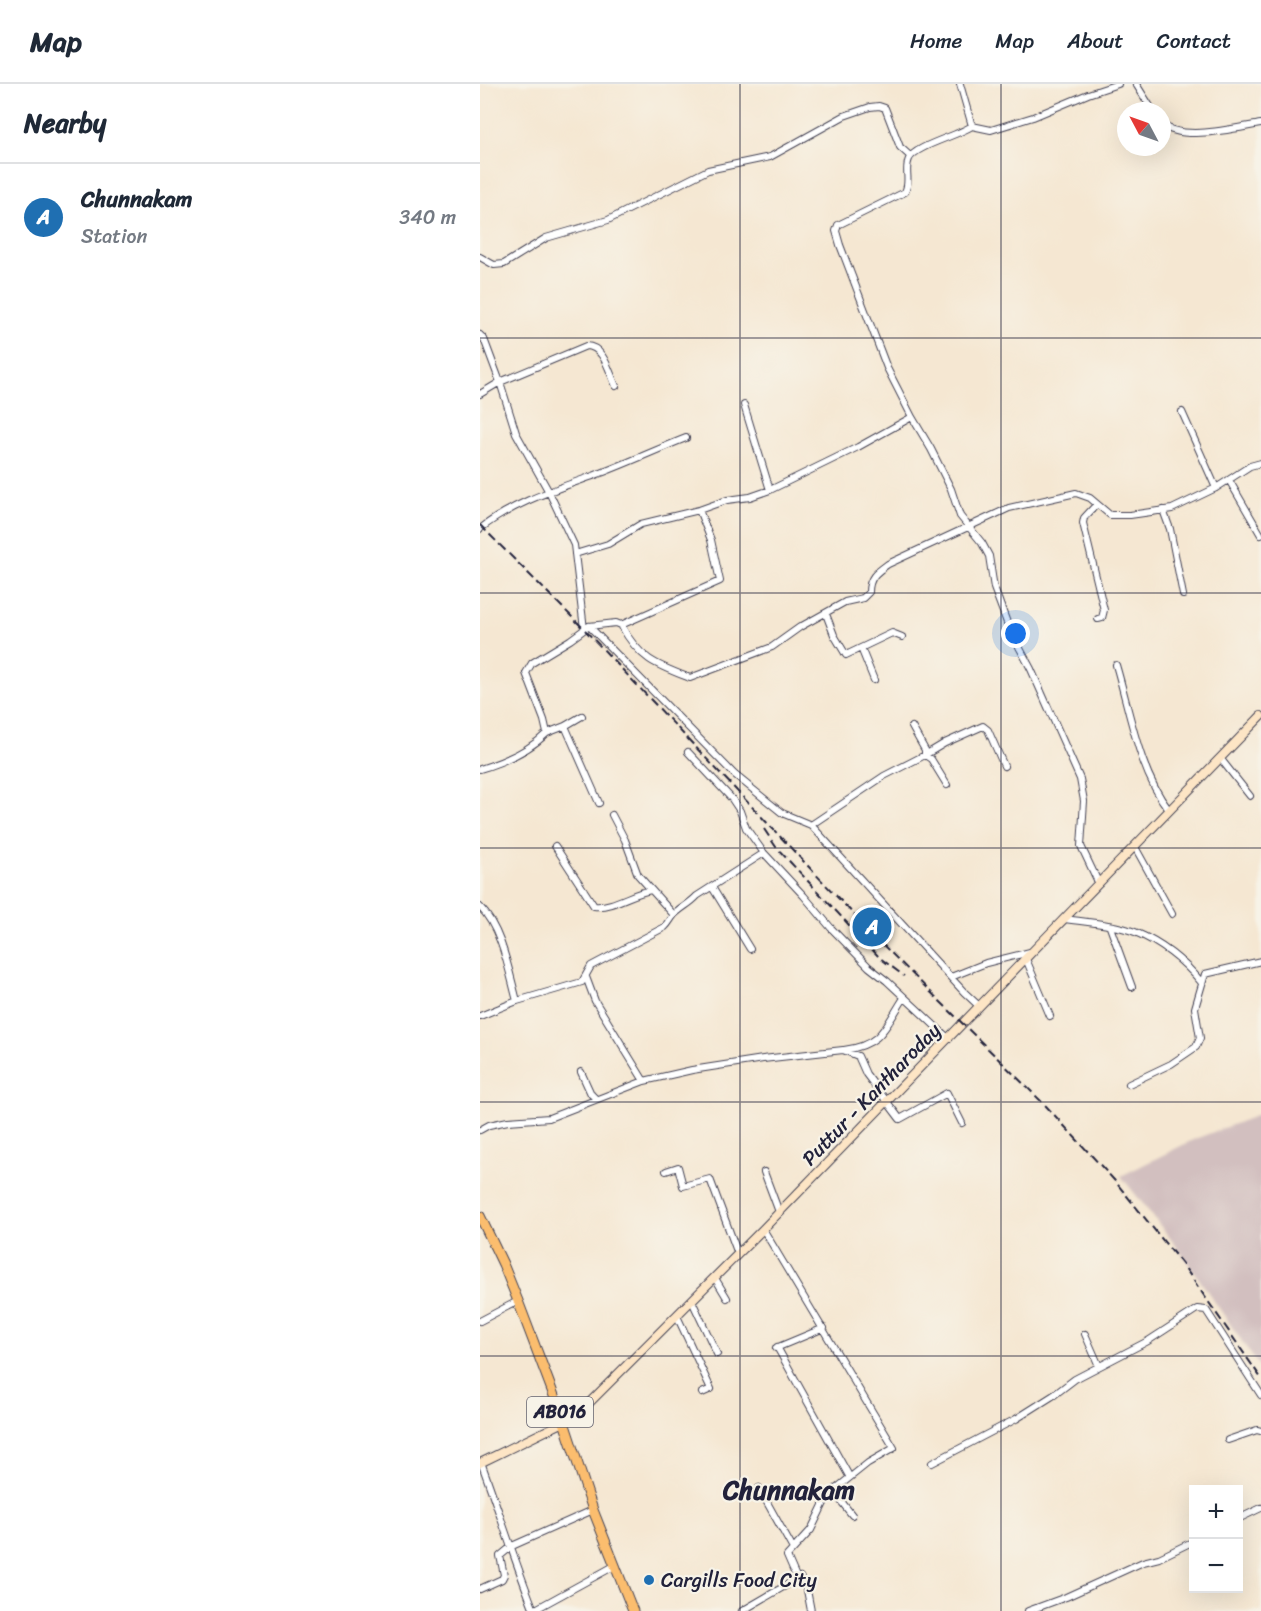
<!DOCTYPE html>
<html lang="en">
<head>
<meta charset="utf-8">
<style>
	:root { --surface:#fff; --page:#f2f2f3; --text:#1f2937; --muted:#747a83; --line:#e0e1e3; --accent:#1f6fb2 }
	body { margin:0; font-family:Sriracha,sans-serif; background:var(--page); color:var(--text) }
	.controls { position:absolute; right:18px; bottom:18px; display:grid; overflow:hidden; border-radius:0px; box-shadow:0 6px 24px #0002 }
	.controls button { width:54px; height:54px; display:grid; place-items:center; padding:0; border:0; border-bottom:2px solid var(--line); background:var(--surface); color:var(--text); font:30px sans-serif }
	.compass { position:absolute; left:637px; top:18px; width:54px; height:54px; border-radius:50%; background:var(--surface); box-shadow:0 6px 24px #0002; rotate:311deg }
	.you { position:absolute; left:536px; top:550px; width:21px; height:21px; margin:-15px; border:4px solid #fff; border-radius:50%; background:#1a73e8; box-shadow:0 0 0 9px #1a73e833 }
	.badge { display:grid; place-items:center; width:39px; height:39px; border-radius:50%; background:var(--accent); color:#fff; font-size:20px; font-weight:700 }
	.pin { position:absolute; translate:-50% -50%; border:3px solid #fff; box-shadow:0 2px 6px #0006 }
	.list { margin:0; padding:0; list-style:none }
	h2 { display:flex; justify-content:space-between; align-items:center; height:78px; margin:0; padding:0 24px; font-size:26px }
	h2 small { font-size:20px; font-weight:400; color:var(--muted) }
	.list li { display:grid; grid-template-columns:39px 1fr auto; gap:18px; align-items:center; box-sizing:border-box; height:108px; padding:0 24px; border-top:2px solid var(--line) }
	.list b { display:block; font-size:22px; white-space:nowrap }
	.list p { margin:0; font-size:20px; white-space:nowrap; color:var(--muted) }
	.list em { font-size:20px; font-style:normal; color:var(--muted) }
	.map { position:relative; flex:none; width:781px; height:1527px; overflow:hidden }
	header { display:flex; align-items:center; gap:36px; box-sizing:border-box; height:84px; padding:0 30px; background:var(--surface); border-bottom:2px solid var(--line) }
	header strong { font-size:28px }
	nav { display:flex; gap:33px; margin-inline-start:auto; font-size:21px }
	main { display:flex }
	aside { flex:1; background:var(--surface) }
	.map>svg:first-child { display:block }
</style>
</head>
<body>
<header>
<strong>Map</strong>
<nav><a>Home</a><a>Map</a><a>About</a><a>Contact</a></nav>
</header>
<main>
<aside>
<h2>Nearby<small></small></h2>
<ul class="list">
<li><span class="badge">A</span><div><b>Chunnakam</b><p>Station</p></div><em>340 m</em></li>
</ul>
</aside>
<div class="map">
<svg width="781" height="1527" viewBox="0 0 781 1527">
	<rect width="100%" height="100%" fill="#f7f3e8"/>
	<filter id="ink" filterUnits="userSpaceOnUse"><feTurbulence type="fractalNoise" baseFrequency=".0167" numOctaves="2"/><feDisplacementMap in="SourceGraphic" scale="12" xChannelSelector="R" yChannelSelector="G"/><feConvolveMatrix kernelMatrix="1 2 1 2 8 2 1 2 1" color-interpolation-filters="sRGB"/></filter>
	<filter id="wash" filterUnits="userSpaceOnUse"><feTurbulence type="fractalNoise" baseFrequency=".008" numOctaves="4" result="noise"/><feDisplacementMap in="SourceGraphic" scale="24" xChannelSelector="R" yChannelSelector="G"/><feGaussianBlur stdDeviation="1.35" result="paint"/><feColorMatrix in="noise" values="0 0 0 0 0 0 0 0 0 0 0 0 0 0 0 0 0 1.4 0 .05"/><feComposite in="paint" operator="in"/></filter>
	<g filter="url(#wash)">
		<rect width="100%" height="100%" fill="#f5e7d2"/>
		<path fill="#d2bfbf" d="M781 1030V1285L697 1163 641 1092 715 1055Z"/>
	</g>
	<g filter="url(#ink)">
		<g fill="none" stroke-linecap="round" stroke-linejoin="round">
			<g stroke="#424052" stroke-width="8">
				<path id="minor" d="M480 0 492 42C477 52 435 62 429 75 424 86 431 97 425 108L358 141 356 147 360 161 407 284 432 333 451 365 471 405 480 432 502 459 509 472 514 504 529 544 551 585 600 695 604 717 601 762 619 800
					M656 0 673 27
					M682 40C701 58 756 44 781 40
					M492 42 511 46 553 33 608 10 638 0
					M0 173 14 181 24 180 66 154 128 136 228 86 290 73 364 32 390 23 399 22 405 24 420 63 430 72
					M0 251 4 255 20 298 36 349 69 408 94 461 104 545
					M0 310 20 298 106 262C124 262 129 288 136 302
					M264 321 290 406
					M702 328 736 404
					M749 396 781 451
					M617 420 604 434 603 439 624 526 622 534 618 535
					M683 426 690 445 703 511
					M0 445C35 417 80 404 121 389 150 378 178 365 206 354
					M95 470 128 460 161 440 219 426 247 416 270 413 290 406 378 363 432 333
					M346 530 354 551 366 571 412 549 422 553
					M141 541C159 575 176 581 210 594L292 563 320 543 365 518 383 514 389 508C389 493 397 488 408 480L529 424 596 409 610 414 630 431H650L692 425 736 404 770 382 781 379
					M109 542 254 690 302 729 331 741 484 908 499 922
					M381 564 394 596
					M636 581C650 628 659 688 689 726
					M85 642 119 719
					M432 643 445 666V671L465 659 503 642 508 646 524 682
					M67 649 85 642 102 632
					M208 668 252 715 260 727 266 744 284 769 324 812 351 844 389 883 407 897 469 955
					M740 674 770 712
					M0 685C23 678 50 666 67 649L64 636 46 589 52 579 90 556 109 542 136 539 141 541 240 497 231 456 219 426
					M132 731 145 756 158 791 194 831
					M331 741 404 692 445 671 451 675 467 701
					M75 762 114 822C133 824 152 809 171 806
					M655 763 692 830
					M232 803 270 865
					M0 823C22 845 29 888 37 917
					M584 835C606 838 635 840 655 848 681 859 704 877 722 899
					M630 843 652 903
					M546 875 570 932
					M106 893 115 917 164 997
					M471 893 506 879 550 868
					M0 932 37 917 102 898 111 882 185 843C189 839 190 836 194 831 200 824 210 820 217 812L284 769
					M364 966C402 961 405 943 424 914
					M101 988 111 1010 116 1015
					M649 1000 691 980 716 963 720 954 715 924 725 890 781 877
					M0 1046 9 1041 28 1037 69 1034 164 997 212 986 283 975 363 966 378 972 386 990 420 1035 467 1009 482 1039
					M186 1087 198 1083 203 1102 230 1095 258 1170
					M284 1088 299 1128
					M283 1145 414 1364 388 1379 353 1407 346 1415 331 1446 307 1472 317 1495 320 1493 327 1506 331 1527
					M235 1194 247 1214
					M212 1217 237 1270
					M197 1232 231 1305 222 1309
					M0 1237 38 1217
					M605 1250 619 1282
					M297 1263 369 1392
					M296 1264 344 1244
					M748 1356 777 1346 781 1347
					M1 1378C19 1427 35 1478 54 1526L136 1481
					M452 1379 536 1335 574 1311 595 1295 668 1257 717 1225 726 1226 781 1311
					M279 1404 313 1465
					M353 1407 372 1431
					M758 1435 781 1424
					M0 1505 22 1495 24 1491 20 1472 32 1462 113 1426
					M262 1527 317 1495
					M548 1527 586 1513 663 1478 679 1474 714 1457"/>
			</g>
			<g stroke="#424052" stroke-width="10">
				<path id="secondary" d="M0 1379 84 1338 109 1319 283 1145 781 632"/>
			</g>
			<g stroke="#424052" stroke-width="11">
				<path id="primary" d="M0 1132 23 1180 38 1217 84 1338 113 1426 153 1527"/>
			</g>
			<use href="#minor" stroke="#fff" stroke-width="6"/>
			<use href="#secondary" stroke="#fde5c5" stroke-width="8"/>
			<use href="#primary" stroke="#fbbd6e" stroke-width="9"/>
			<path stroke="#22223b" stroke-width="2" stroke-dasharray="9 4.5" stroke-linecap="butt" d="M0 441 104 545 396 854 566 1022 634 1096 703 1181 781 1294
				M284 745 296 763 400 874 424 892"/>
		</g>
	</g>
	<path fill="none" stroke="#22223b" stroke-width="1.5" stroke-opacity="0.55" d="M260 0V1527M521 0V1527M0 254H781M0 509H781M0 764H781M0 1018H781M0 1272H781"/>
	<circle fill="#1f6fb2" stroke="#f7f3e8" stroke-width="2" cx="169" cy="1496" r="6"/>
	<g text-anchor="middle" stroke-width="4.5" stroke-linejoin="round" paint-order="stroke">
		<rect fill="#f7f3e8" stroke="#62616f" stroke-width="1.5" x="47" y="1313" width="66" height="30" rx="4.5"/>
		<g font-size="18" font-weight="bold" fill="#22223b">
			<text x="80" y="1334">AB016</text>
		</g>
		<g font-size="20" fill="#22223b" stroke="#f7f3e8">
			<text transform="translate(391 1010) rotate(-46)" y="7">Puttur - Kantharoday</text>
		</g>
		<g font-size="20" fill="#22223b" stroke="#f7f3e8" text-anchor="start">
			<text x="181" y="1503">Cargills Food City</text>
		</g>
		<g font-size="26" font-weight="bold" fill="#22223b" stroke="#f7f3e8">
			<text x="309" y="1415">Chunnakam</text>
		</g>
	</g>
</svg>
<div class="controls">
<button>+</button>
<button>−</button>
</div>
<svg class="compass" viewBox="-18 -18 36 36"><path d="M0-13l5 13h-10z" fill="#e53935"/><path d="M0 13l5-13h-10z" fill="#747a83"/></svg>
<div class="you"></div>
<div class="pin badge" style="left:392px;top:843px">A</div>
</div>
</main>
</body>
</html>
